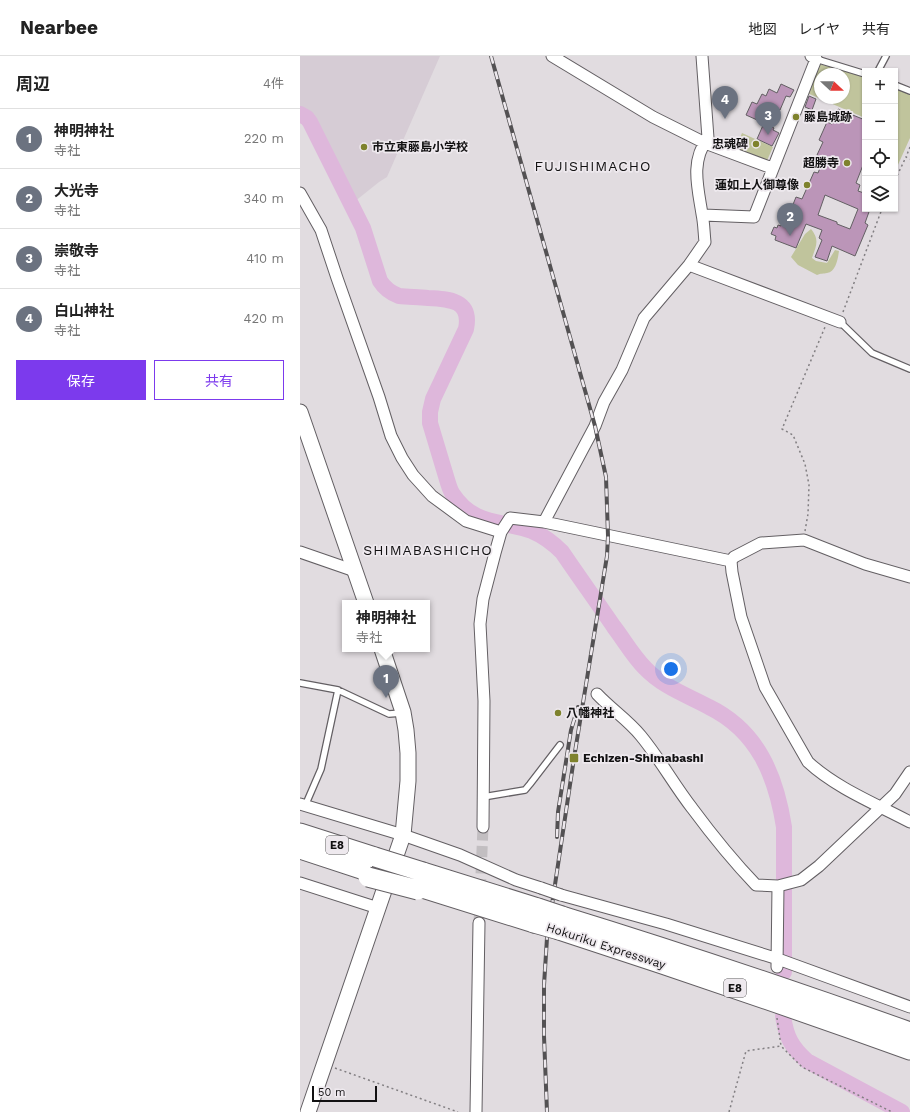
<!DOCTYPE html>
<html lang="ja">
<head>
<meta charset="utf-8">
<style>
	:root { --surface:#fff; --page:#f6f6f6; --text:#222; --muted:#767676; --line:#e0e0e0; --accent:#7c3aed }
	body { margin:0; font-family:"Work Sans","Noto Sans JP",sans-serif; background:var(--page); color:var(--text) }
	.controls { position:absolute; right:12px; top:12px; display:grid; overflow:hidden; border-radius:0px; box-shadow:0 1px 3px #0004 }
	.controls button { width:36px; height:36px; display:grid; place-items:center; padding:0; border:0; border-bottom:1px solid var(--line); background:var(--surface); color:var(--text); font:20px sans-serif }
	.compass { position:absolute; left:514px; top:12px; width:36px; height:36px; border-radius:50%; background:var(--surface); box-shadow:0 1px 3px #0004; rotate:112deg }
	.scale { position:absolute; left:12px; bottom:10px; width:65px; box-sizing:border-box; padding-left:4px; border:2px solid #121112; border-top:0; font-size:11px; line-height:14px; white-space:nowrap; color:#121112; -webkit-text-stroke:3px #eee9ee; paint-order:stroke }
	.you { position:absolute; left:371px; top:613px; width:14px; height:14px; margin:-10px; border:3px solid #fff; border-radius:50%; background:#1a73e8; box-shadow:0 0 0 6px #1a73e833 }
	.badge { display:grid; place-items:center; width:26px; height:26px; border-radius:50%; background:var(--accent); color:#fff; font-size:13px; font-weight:700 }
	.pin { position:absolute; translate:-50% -33px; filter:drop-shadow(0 1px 2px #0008) }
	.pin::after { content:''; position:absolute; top:21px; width:14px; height:12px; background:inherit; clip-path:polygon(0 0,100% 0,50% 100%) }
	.popup { position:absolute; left:42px; top:544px; width:88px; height:52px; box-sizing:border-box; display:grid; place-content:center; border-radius:0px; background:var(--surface); filter:drop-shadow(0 1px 3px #0005); font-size:13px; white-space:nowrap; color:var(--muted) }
	.popup b { font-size:15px; color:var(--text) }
	.popup::after { content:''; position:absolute; left:50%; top:100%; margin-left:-8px; border:8px solid transparent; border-top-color:var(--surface) }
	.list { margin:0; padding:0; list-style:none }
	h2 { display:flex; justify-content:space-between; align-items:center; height:52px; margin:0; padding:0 16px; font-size:17px }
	h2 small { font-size:13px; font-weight:400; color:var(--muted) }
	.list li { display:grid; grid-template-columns:26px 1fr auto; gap:12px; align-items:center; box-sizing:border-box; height:60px; padding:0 16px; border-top:1px solid var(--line) }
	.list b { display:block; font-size:15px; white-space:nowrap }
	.list p { margin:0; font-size:13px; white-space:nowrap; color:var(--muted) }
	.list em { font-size:13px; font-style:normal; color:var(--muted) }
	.actions { display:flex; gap:8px; padding:12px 16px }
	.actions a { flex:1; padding:9px 0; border:1px solid var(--accent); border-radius:0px; text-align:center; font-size:14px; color:var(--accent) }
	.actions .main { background:var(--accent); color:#fff }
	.icon { flex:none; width:22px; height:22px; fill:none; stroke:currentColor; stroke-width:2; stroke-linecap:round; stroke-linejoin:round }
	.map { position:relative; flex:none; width:610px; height:1056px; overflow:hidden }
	header { display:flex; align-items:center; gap:24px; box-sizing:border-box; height:56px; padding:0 20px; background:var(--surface); border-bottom:1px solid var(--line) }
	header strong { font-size:19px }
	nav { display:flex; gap:22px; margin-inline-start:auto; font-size:14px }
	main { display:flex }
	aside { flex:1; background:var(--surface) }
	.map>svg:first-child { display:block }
</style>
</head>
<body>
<header>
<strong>Nearbee</strong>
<nav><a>地図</a><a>レイヤ</a><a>共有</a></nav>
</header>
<main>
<aside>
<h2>周辺<small>4件</small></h2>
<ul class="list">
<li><span class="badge" style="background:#6b7280">1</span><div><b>神明神社</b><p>寺社</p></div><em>220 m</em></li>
<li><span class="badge" style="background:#6b7280">2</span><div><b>大光寺</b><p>寺社</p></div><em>340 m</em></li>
<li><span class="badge" style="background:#6b7280">3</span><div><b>崇敬寺</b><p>寺社</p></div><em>410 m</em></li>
<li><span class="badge" style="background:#6b7280">4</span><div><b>白山神社</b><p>寺社</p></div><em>420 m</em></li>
</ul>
<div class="actions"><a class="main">保存</a><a>共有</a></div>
</aside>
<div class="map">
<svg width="610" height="1056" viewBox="0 0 610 1056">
	<rect width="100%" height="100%" fill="#e1dce0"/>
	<path fill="#d6ccd5" d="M0 0H140L87 121 79 126 54 146 13 62 8 56 0 54Z"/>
	<path fill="#c0c49c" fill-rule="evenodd" d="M519 8 565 21V62L507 37ZM520 18H544V42H520Z
		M595 32 610 39V82L597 111 595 110Z
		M442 77 473 91 466 107 435 94Z
		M511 173C520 184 516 190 512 202L516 205 527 207 535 194 539 195C538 202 536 216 527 217 523 218 521 217 517 219L498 209 491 201 505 178Z"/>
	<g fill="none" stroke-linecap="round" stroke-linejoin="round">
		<path stroke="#deb7db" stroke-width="16" d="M0 58 7 62 10 66 63 172 80 225C85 233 91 237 99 240 109 241 118 241 128 242 149 243 172 244 166 273L133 343 130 356V367C135 384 140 400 145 417 147 423 149 432 152 437 173 470 201 464 232 475 244 480 253 487 262 496 279 521 297 546 314 571 324 584 333 600 345 612 363 631 387 639 409 651 458 675 476 720 484 771V916
			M483 960C486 980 491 991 507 1005L602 1056"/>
	</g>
	<path fill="#bb95b8" stroke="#635f63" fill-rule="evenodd" d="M481 28 494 34 490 41 486 40 480 54 477 52 470 70 474 72 473 74 479 77 472 90 457 83 464 67 446 59 452 46 457 48 462 38 466 40 469 33 477 37Z
		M509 40 516 43 512 54 505 51Z
		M538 53 565 64V104L556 127 560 129 558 135 564 137 565 136V153H570L565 167 568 169 555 200 532 190 527 205 515 201 522 184 519 182 522 174 506 168 496 192 475 184 476 180 471 178 474 171 477 172 478 169 481 170 483 165 489 168 495 153 492 151 496 141 502 143 514 116 518 117 524 102 517 99 523 86 519 84 527 66 532 68ZM525 139 558 153 550 173 537 168V166L518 159Z"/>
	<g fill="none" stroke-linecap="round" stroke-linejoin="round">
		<path stroke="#c2bec1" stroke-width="11" stroke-dasharray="11 5.5" stroke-linecap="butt" d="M179 867 183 771"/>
		<g stroke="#635f63" stroke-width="8">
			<path id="lane" d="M516 3 565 18
				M578 15 586 0
				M595 29 610 35
				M540 266 572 297 610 313
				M0 627 38 634 89 658 102 657
				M183 741 225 734 230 728 260 689
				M5 750 21 713 38 634"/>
		</g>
		<g stroke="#635f63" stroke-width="13">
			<path id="street" d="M252 0 353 61 405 87 472 112
				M0 137 21 174 37 222 79 341 91 380 102 402 113 419 132 440 166 465 201 476
				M403 159 454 161 516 3 511 0
				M389 209 540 266
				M244 466 295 370 304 346 322 314 344 262 389 209 405 186C404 177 404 167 402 158 398 132 390 105 408 82L402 0
				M0 496 55 515
				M610 521 565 508 504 484 461 487 434 501 431 505 432 516 441 561 465 631 508 706C536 732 576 748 610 766
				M297 638C311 653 328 664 341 680 360 703 374 729 392 752 412 779 433 805 456 829L478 830
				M0 748 103 779 160 799 216 824 241 832
				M183 771 184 645 180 568 183 543 195 497 201 476 210 462 244 466 431 505
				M0 827 78 852
				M261 839 366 868 478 903 610 951
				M477 911 478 830 501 824 519 810 595 738 610 716
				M176 1056 179 867"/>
		</g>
		<g stroke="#635f63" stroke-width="17">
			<path id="secondary" d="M0 356 66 547
				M8 1056 103 779 108 725V697L106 674 103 656 82 593"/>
		</g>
		<g stroke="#635f63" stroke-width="21">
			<path id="highway" d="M0 777 75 801
				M0 793 70 816
				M123 816 238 852
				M119 831 234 867
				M262 860C379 896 495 935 610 976
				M259 874C376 912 493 952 610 994"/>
		</g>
		<path stroke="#827f82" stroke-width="1.5" stroke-dasharray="2 3" stroke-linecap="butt" d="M610 91 606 101 610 103
			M595 124 606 101
			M543 256 582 153
			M505 475 508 458 509 429 505 408 493 379 482 373 525 271
			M477 962 481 990 502 1011 592 1056
			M35 1012 158 1056
			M429 1056 446 995 481 990"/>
		<use href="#lane" stroke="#fff" stroke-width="5.5"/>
		<use href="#street" stroke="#fff" stroke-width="11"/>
		<use href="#secondary" stroke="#fff" stroke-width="15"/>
		<use href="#highway" stroke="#fff" stroke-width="19"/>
		<g stroke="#535153" stroke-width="4">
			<path id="rail" d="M191 0 295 370 306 421 308 480 307 500 274 702 247 882 244 929V980L247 1056
				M257 781 258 756 271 674 278 651"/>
		</g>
		<use href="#rail" stroke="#eee9ee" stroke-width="2.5" stroke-dasharray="8" stroke-linecap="butt"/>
		<g stroke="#635f63" stroke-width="13" stroke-linecap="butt">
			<path id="street-bridge" d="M241 832 261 839"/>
		</g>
		<g stroke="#635f63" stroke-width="21" stroke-linecap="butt">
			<path id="highway-bridge" d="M75 801 123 816
				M68 821 118 834
				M238 852 262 860
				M234 867 259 874"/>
		</g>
		<use href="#street-bridge" stroke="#fff" stroke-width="11"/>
		<use href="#highway-bridge" stroke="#fff" stroke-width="19"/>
	</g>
	<g fill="#7e822d" stroke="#eee9ee" stroke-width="1.5">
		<circle cx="496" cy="61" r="4"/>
		<circle cx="456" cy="88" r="4"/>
		<circle cx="64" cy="91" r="4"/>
		<circle cx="547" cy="107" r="4"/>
		<circle cx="507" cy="129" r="4"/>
		<circle cx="258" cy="657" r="4"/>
		<rect x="269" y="697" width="10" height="10" rx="2"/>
	</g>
	<g text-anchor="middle" stroke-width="3.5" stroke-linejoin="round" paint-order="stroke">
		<g fill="#eee9ee" stroke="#545254" stroke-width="1">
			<rect x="26" y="780" width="22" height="18" rx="3"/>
			<rect x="424" y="923" width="22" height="18" rx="3"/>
		</g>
		<g font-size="11" font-weight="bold" fill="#121112">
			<text x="37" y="793">E8</text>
			<text x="435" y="936">E8</text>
		</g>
		<g font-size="12" font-weight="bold" fill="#121112" stroke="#eee9ee" text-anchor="start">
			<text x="504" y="65">藤島城跡</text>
			<text x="448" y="92" text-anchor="end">忠魂碑</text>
			<text x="72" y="95">市立東藤島小学校</text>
			<text x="539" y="111" text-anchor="end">超勝寺</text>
			<text x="499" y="133" text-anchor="end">蓮如上人御尊像</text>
			<text x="266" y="661">八幡神社</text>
			<text x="283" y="706">Echizen-Shimabashi</text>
		</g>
		<g font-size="12" fill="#121112" stroke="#eee9ee">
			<text transform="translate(306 890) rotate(18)" y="4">Hokuriku Expressway</text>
		</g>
		<g font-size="14" letter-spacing="1" fill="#121112" stroke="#eee9ee">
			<text x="293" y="115">FUJISHIMACHO</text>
			<text x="128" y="499">SHIMABASHICHO</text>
		</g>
	</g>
</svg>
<div class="controls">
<button>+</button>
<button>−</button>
<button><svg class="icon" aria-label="locate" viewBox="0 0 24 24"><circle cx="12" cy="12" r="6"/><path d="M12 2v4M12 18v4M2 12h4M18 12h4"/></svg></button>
<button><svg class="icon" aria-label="layers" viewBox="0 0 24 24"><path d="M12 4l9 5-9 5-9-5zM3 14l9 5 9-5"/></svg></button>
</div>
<svg class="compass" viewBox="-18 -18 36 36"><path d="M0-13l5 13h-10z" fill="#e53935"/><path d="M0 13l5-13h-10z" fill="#767676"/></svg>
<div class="scale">50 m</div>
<div class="you"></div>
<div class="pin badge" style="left:86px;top:642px;background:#6b7280">1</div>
<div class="popup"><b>神明神社</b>寺社</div>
<div class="pin badge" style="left:490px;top:180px;background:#6b7280">2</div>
<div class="pin badge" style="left:468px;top:79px;background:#6b7280">3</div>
<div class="pin badge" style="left:425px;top:63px;background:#6b7280">4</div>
</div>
</main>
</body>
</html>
